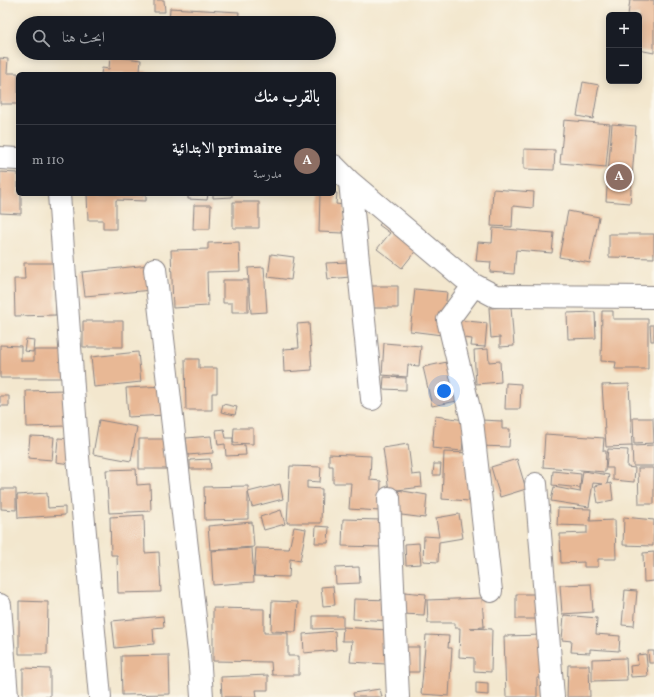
<!DOCTYPE html>
<html lang="ar">
<head>
<meta charset="utf-8">
<style>
	:root { --surface:#171b24; --page:#20242c; --text:#f1f3f6; --muted:#9ea1a6; --line:#363941; --accent:#8c9099 }
	body { margin:0; font-family:Vollkorn,Amiri,serif; background:var(--page); color:var(--text); direction:rtl }
	.controls { position:absolute; right:12px; top:12px; display:grid; overflow:hidden; border-radius:6px; box-shadow:0 2px 10px #0003 }
	.controls button { width:36px; height:36px; display:grid; place-items:center; padding:0; border:0; border-bottom:1px solid var(--line); background:var(--surface); color:var(--text); font:20px sans-serif }
	.you { position:absolute; left:444px; top:391px; width:14px; height:14px; margin:-10px; border:3px solid #fff; border-radius:50%; background:#1a73e8; box-shadow:0 0 0 6px #1a73e833 }
	.badge { display:grid; place-items:center; width:26px; height:26px; border-radius:50%; background:var(--accent); color:#fff; font-size:13px; font-weight:700 }
	.pin { position:absolute; translate:-50% -50%; border:2px solid #fff; box-shadow:0 1px 4px #0006 }
	.list { margin:0; padding:0; list-style:none }
	h2 { display:flex; justify-content:space-between; align-items:center; height:52px; margin:0; padding:0 16px; font-size:17px }
	h2 small { font-size:13px; font-weight:400; color:var(--muted) }
	.list li { display:grid; grid-template-columns:26px 1fr auto; gap:12px; align-items:center; box-sizing:border-box; height:72px; padding:0 16px; border-top:1px solid var(--line) }
	.list b { display:block; font-size:15px; white-space:nowrap }
	.list p { margin:0; font-size:13px; white-space:nowrap; color:var(--muted) }
	.list em { font-size:13px; font-style:normal; color:var(--muted) }
	.icon { flex:none; width:22px; height:22px; fill:none; stroke:currentColor; stroke-width:2; stroke-linecap:round; stroke-linejoin:round }
	.map { position:relative; flex:none; width:654px; height:697px; overflow:hidden; direction:ltr }
	.search { position:absolute; background:var(--surface); box-shadow:0 2px 10px #0003; left:16px; top:16px; width:320px; height:44px; display:flex; align-items:center; gap:10px; box-sizing:border-box; padding:0 14px; border-radius:22px; color:var(--muted); font-size:15px }
	.panel { position:absolute; background:var(--surface); box-shadow:0 2px 10px #0003; left:16px; top:72px; width:320px; height:124px; border-radius:6px; direction:rtl }
	.map>svg:first-child { display:block }
</style>
</head>
<body>
<div class="map">
<svg width="654" height="697" viewBox="0 0 654 697">
	<rect width="100%" height="100%" fill="#fbf7ec"/>
	<filter id="ink" filterUnits="userSpaceOnUse"><feTurbulence type="fractalNoise" baseFrequency=".025" numOctaves="2"/><feDisplacementMap in="SourceGraphic" scale="8" xChannelSelector="R" yChannelSelector="G"/><feConvolveMatrix kernelMatrix="1 2 1 2 8 2 1 2 1" color-interpolation-filters="sRGB"/></filter>
	<filter id="wash" filterUnits="userSpaceOnUse"><feTurbulence type="fractalNoise" baseFrequency=".012" numOctaves="4" result="noise"/><feDisplacementMap in="SourceGraphic" scale="16" xChannelSelector="R" yChannelSelector="G"/><feGaussianBlur stdDeviation="0.9" result="paint"/><feColorMatrix in="noise" values="0 0 0 0 0 0 0 0 0 0 0 0 0 0 0 0 0 1.4 0 .05"/><feComposite in="paint" operator="in"/></filter>
	<g filter="url(#wash)">
		<rect width="100%" height="100%" fill="#f3e7ce"/>
		<g id="blocks">
			<path fill="#e8b895" d="M154 0H164L165 12H154Z
				M630 0H654V53L639 50V15H628Z
				M170 8 239 12 238 23H169Z
				M110 56 141 60 140 71 151 72V74H101L102 68 109 69Z
				M0 58 8 59 7 73H18V104H0Z
				M583 82 599 85 593 119 577 116Z
				M564 120 610 124 606 167 560 163Z
				M612 124 636 126 630 203 606 201Z
				M524 149 555 150 554 170 524 169Z
				M0 172 18 173V194H21V214L0 213Z
				M493 189 534 192 533 208 513 206 512 227 491 226Z
				M334 193H337L336 204 344 205 343 233 319 232 320 194Z
				M87 194H146V201L116 200V229H103V220H88Z
				M188 194H208L207 200 188 199Z
				M213 194H232V197L213 198Z
				M233 202H259V228H233Z
				M194 205H211L210 229H193Z
				M568 211 599 217 590 263 559 257Z
				M386 217 417 249 402 268 377 249 390 233 379 225Z
				M493 228 554 233 552 253 516 250 514 274 490 272 491 262 476 261 478 242 492 243Z
				M609 234H654V258L609 257Z
				M239 242 240 271 207 272 208 306 173 308 171 250 208 249V243Z
				M271 254 294 257 291 280 268 277Z
				M348 262 350 277 328 279 326 263Z
				M24 263H54L56 315 15 316 14 279H25Z
				M149 265 152 290 85 296 82 272Z
				M264 267 267 312 251 313 248 268Z
				M223 280H248V312H232V303H223Z
				M371 286H398V308H372Z
				M415 289 447 292 442 335 410 331Z
				M511 307 514 346 500 347V337L491 338 489 308Z
				M602 311H613V319H648V369H615L616 362 601 361Z
				M595 312 596 338 568 339 567 313Z
				M457 320 487 323 485 347 471 346 472 339 456 337Z
				M83 321H123V347H83Z
				M309 323 312 370 284 372 283 349 299 348 297 324Z
				M650 325H654V341H651Z
				M26 339 34 340 33 352 24 351Z
				M384 343 421 346 419 366 408 365 407 377 382 375Z
				M0 345 21 346V361H34V350H67V378H0Z
				M488 349 489 362 500 361 501 382 476 384 474 350Z
				M138 352 141 382 94 387 91 357Z
				M185 359H199V368H217V393H212V410H186Z
				M447 362 457 401 432 406 423 367Z
				M384 377 406 378V390L383 389Z
				M506 383 521 384 520 409H505Z
				M629 384 632 446 654 445V466H633L632 446 606 447 602 385Z
				M164 386 166 415 128 417 126 388Z
				M66 390V426L27 427 26 391Z
				M0 396H9V406H0Z
				M223 404 237 407 235 415 221 412Z
				M435 416 465 420 462 451 432 448Z
				M633 418H653L654 443 634 444Z
				M99 420 137 427 131 461 93 454Z
				M481 420 502 421V429H510L509 447 480 446Z
				M234 428H253V444L233 443Z
				M224 429 226 438H233V446L245 445 246 455 226 456 225 444 218 445 216 430Z
				M545 434 604 438 603 451H606L605 472 543 467Z
				M30 436 54 437 52 460 28 458Z
				M211 436 213 453 188 455 186 438Z
				M58 438 72 439 70 464 56 462Z
				M139 439H172L173 469H139Z
				M408 444 412 475 421 474 422 487 389 491 383 448Z
				M608 449 628 450 627 467 635 468 634 482 613 480V468H606Z
				M444 452 471 453 469 501 442 499Z
				M329 454 371 456 370 480 381 481 380 511 349 509 351 483H333V466H329Z
				M210 459 211 469H190V460Z
				M517 459 526 489 500 497 491 467Z
				M434 464H441L440 475H433Z
				M290 466 321 467 320 482 307 481V488L322 489 321 523H287Z
				M638 468H654V504H639Z
				M136 469 137 485 150 484 151 511 109 513 106 470Z
				M553 471 581 474 580 488 552 485Z
				M583 471 609 475 607 484 611 483 613 500 598 503 595 486 603 484 593 483 589 507 551 501 554 487 580 492Z
				M280 484 283 499 252 507 248 492Z
				M248 486V519L205 520 204 487Z
				M1 489H16V510L1 509Z
				M397 490 427 495 425 518 394 514Z
				M47 493 48 508 65 507V515L18 518 17 495Z
				M558 508 591 509 590 521 615 520 616 559H598V567H584V562L561 563 560 534 587 533V526L557 525Z
				M281 510 285 524 264 530 260 517Z
				M459 514 463 538 439 542 438 562 423 561 424 536 439 537 436 518Z
				M144 515 145 553 159 552 161 592 118 593 117 555H111L110 517Z
				M624 517 654 520 653 546 623 545Z
				M343 519 381 520 380 547 342 546Z
				M252 522 254 547 210 550 208 526Z
				M316 526 329 527 328 543H315Z
				M294 527 306 529 300 561 290 559 289 577 254 576 256 548 289 549Z
				M419 543 421 564 406 565 405 544Z
				M252 548 254 582 213 585 211 551Z
				M654 552V581L644 582 643 553Z
				M359 567 360 583 336 584 335 568Z
				M591 584 593 612 562 614 560 585Z
				M333 586 335 605 323 606 321 587Z
				M625 590 637 591 634 626 622 625Z
				M404 592 426 594 424 615 402 614Z
				M516 594H538V619H516Z
				M482 598 484 627 469 628 492 629 491 672 474 671V658L459 657 460 628H455V623H428L427 600Z
				M354 599 392 600V621L353 619Z
				M19 601 48 602 47 654H19Z
				M272 601 298 602 296 632 271 631Z
				M213 608 264 609V633H288V656H299V675H272L271 662 213 661Z
				M564 615 597 618 596 634 620 636 619 651 590 649V653L571 652 572 641 562 640Z
				M163 616 164 627 153 628 154 644 115 648 112 621Z
				M313 616H343V628L313 629Z
				M343 627 387 630 386 664 350 662 352 641H342Z
				M335 631 336 650 304 653 303 634Z
				M426 635 449 636 448 648H452L449 696 421 694Z
				M545 635 546 678H537V697H506L504 636Z
				M401 647H419V672H400Z
				M648 651H654V663H649Z
				M646 654 648 676 631 677 630 666 638 665 637 655Z
				M169 655 170 694 122 695 121 656Z
				M626 658 627 680 592 681V659Z
				M568 665H589L590 697H567Z
				M23 668 50 669V697L23 696Z
				M268 675V690H256L257 697H222L221 677Z
				M476 682 488 683V695L476 694Z
				M380 689 382 697H354L353 693Z"/>
		</g>
	</g>
	<g filter="url(#ink)">
		<use href="#blocks" fill-opacity="0" stroke="#8a8484" stroke-width="1"/>
		<g fill="none" stroke-linecap="round" stroke-linejoin="round">
			<g stroke="#8a8484" stroke-width="24">
				<path id="minor" d="M0 158 18 159
					M334 166 350 182 464 278 474 285 495 296 654 297
					M350 182 372 399
					M59 194 78 457 100 697
					M155 269 199 653 202 697
					M474 285 448 320 472 421 491 591
					M536 484 553 697
					M389 498 398 697
					M0 605 7 697"/>
			</g>
			<use href="#minor" stroke="#fff" stroke-width="22"/>
		</g>
	</g>
</svg>
<div class="controls">
<button>+</button>
<button>−</button>
</div>
<div class="you"></div>
<div class="pin badge" style="left:619px;top:177px;background:#8d6e63">A</div>
<div class="search"><svg class="icon" aria-label="search" viewBox="0 0 24 24"><circle cx="10" cy="10" r="6"/><path d="M15 15l6 6"/></svg>ابحث هنا</div>
<section class="panel">
<h2>بالقرب منك<small></small></h2>
<ul class="list">
<li><span class="badge" style="background:#8d6e63">A</span><div><b>primaire الابتدائية</b><p>مدرسة</p></div><em>110 m</em></li>
</ul>
</section>
</div>
</body>
</html>
